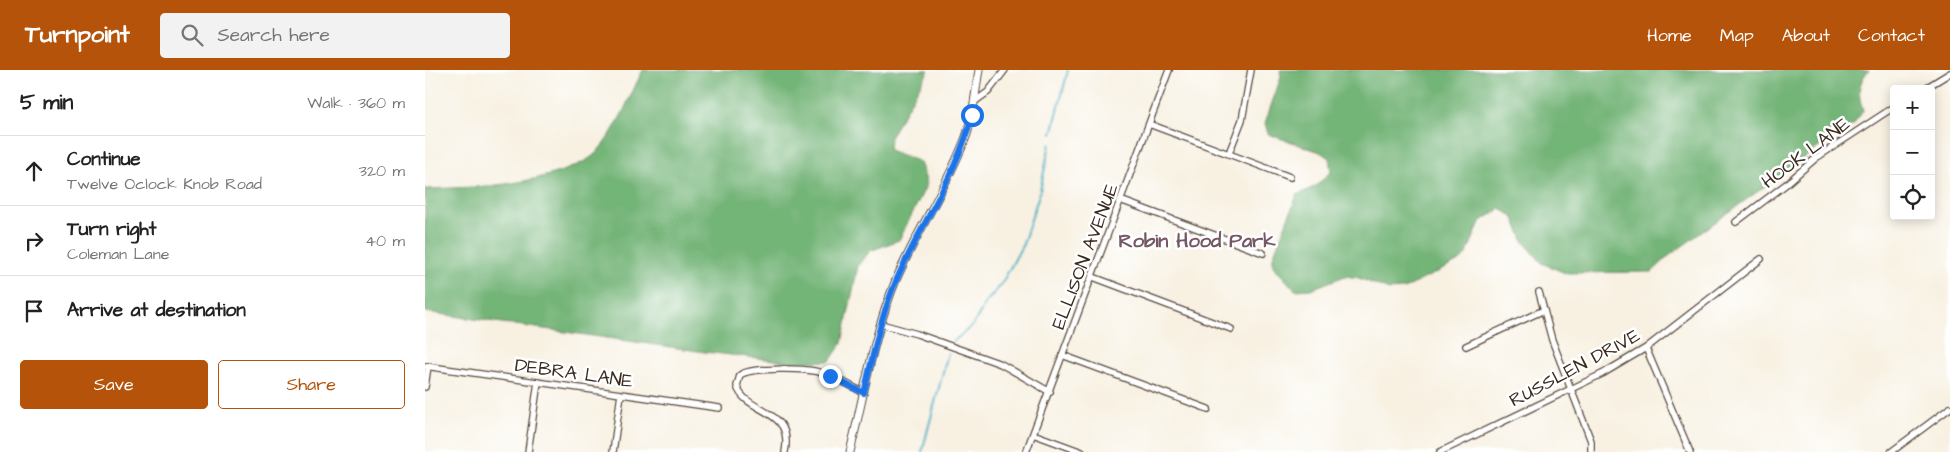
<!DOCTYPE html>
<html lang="en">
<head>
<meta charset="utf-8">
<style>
	:root { --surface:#fff; --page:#f2f2f2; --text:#222; --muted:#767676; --line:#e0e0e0; --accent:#b45309 }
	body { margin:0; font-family:"Architects Daughter",sans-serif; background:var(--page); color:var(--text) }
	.controls { position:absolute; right:15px; top:15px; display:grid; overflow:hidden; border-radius:5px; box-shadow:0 2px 12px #0003 }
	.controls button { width:45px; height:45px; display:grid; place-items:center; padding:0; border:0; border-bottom:1px solid var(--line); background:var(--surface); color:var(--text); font:25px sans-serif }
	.stop { position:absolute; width:15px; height:15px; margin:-11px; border:4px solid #1a73e8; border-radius:50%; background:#fff }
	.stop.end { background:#1a73e8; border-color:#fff; box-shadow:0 1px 5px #0008 }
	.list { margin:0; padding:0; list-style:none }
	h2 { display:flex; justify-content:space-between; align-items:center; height:65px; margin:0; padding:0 20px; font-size:21px }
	h2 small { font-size:16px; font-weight:400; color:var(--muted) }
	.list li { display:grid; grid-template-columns:32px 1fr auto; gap:15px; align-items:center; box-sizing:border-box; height:70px; padding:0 20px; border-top:1px solid var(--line) }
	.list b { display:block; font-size:19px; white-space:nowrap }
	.list p { margin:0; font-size:16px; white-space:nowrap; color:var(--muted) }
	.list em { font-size:16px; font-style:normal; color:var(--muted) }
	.actions { display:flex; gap:10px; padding:15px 20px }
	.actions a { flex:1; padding:11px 0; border:1px solid var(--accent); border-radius:5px; text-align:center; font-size:18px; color:var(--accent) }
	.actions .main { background:var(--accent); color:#fff }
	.icon { flex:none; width:28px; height:28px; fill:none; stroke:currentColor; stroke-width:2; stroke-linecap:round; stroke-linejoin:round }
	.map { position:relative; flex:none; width:1525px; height:382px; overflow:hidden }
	header { display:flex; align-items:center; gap:30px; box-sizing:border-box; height:70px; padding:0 25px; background:var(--accent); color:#fff }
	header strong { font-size:24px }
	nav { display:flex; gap:28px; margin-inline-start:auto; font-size:18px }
	.search { width:350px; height:45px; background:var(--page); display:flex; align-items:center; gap:12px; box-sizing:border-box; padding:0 18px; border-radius:5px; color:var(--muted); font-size:19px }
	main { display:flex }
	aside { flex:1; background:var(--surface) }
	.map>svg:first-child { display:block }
</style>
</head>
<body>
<header>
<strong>Turnpoint</strong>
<div class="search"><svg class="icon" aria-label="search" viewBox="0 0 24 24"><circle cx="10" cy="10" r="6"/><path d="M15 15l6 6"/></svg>Search here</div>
<nav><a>Home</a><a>Map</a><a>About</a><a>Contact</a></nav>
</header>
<main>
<aside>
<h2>5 min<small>Walk · 360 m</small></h2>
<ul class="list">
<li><svg class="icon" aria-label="ahead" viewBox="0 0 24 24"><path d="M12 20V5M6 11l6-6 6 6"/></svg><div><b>Continue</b><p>Twelve Oclock Knob Road</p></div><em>320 m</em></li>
<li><svg class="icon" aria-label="right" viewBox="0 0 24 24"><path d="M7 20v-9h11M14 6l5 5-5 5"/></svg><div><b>Turn right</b><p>Coleman Lane</p></div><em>40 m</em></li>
<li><svg class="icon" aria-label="arrive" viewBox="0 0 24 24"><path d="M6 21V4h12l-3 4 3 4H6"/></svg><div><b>Arrive at destination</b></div></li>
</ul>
<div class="actions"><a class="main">Save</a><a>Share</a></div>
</aside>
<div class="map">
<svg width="1525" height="382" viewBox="0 0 1525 382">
	<rect width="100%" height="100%" fill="#fff"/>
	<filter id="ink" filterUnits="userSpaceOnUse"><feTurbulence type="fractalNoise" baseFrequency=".02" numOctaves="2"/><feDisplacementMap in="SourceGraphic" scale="10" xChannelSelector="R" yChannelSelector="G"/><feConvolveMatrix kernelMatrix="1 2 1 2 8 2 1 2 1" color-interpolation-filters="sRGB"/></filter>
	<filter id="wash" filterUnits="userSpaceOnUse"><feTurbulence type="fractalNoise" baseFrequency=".0096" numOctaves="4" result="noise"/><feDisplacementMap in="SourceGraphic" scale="20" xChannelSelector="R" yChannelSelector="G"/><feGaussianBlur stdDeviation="1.12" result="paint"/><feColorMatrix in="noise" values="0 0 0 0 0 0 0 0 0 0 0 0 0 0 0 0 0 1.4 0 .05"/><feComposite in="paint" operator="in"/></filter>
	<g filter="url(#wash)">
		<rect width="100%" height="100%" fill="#f8f1e2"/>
		<path fill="#73b477" stroke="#576f4a" d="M218 0H504L465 67 464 80 495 92 502 114 474 170 445 181 433 196 417 273 405 291 367 292 280 282 0 242V119C50 117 92 117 140 100 150 96 163 91 171 83 192 61 204 27 218 0Z
			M855 0H1444C1432 13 1433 25 1438 41L1428 55 1419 59 1245 185 1227 202 1140 203 1117 193 1099 172 1088 146 1075 139 1055 152 1042 183 1036 190 979 219 964 220 934 208 920 206 886 219 870 220 848 196V187L872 125 891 116 906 101 904 88 895 82 843 64 840 53 856 7Z"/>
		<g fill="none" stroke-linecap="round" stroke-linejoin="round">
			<path stroke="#47afc6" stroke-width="2" d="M627 64 643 0
				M529 271 548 255 561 232 576 215 598 174 614 125 625 74
				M497 382 523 283"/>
		</g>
	</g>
	<g filter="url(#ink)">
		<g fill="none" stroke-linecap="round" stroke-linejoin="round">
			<g stroke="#57483b" stroke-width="8">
				<path id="minor" d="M1499 19 1525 3
					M549 32 563 22 580 0
					M724 54 865 107
					M804 83 817 50 826 0
					M695 130 838 183
					M1311 152 1360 115 1391 88 1469 37
					M668 207 806 259
					M1114 222 1127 270 1166 371V382
					M456 254 492 264 576 294 625 322
					M1041 276 1119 240
					M1221 278 1265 382
					M637 285 783 339
					M0 296 294 338
					M0 317 3 296
					M608 364 657 382
					M103 382 113 312
					M188 382 196 324
					M360 382C369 337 320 344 312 316L315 305C327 297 382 298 397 303 411 307 426 316 439 323
					M601 382 744 0
					M1015 382 1177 304 1221 278 1336 189
					M1466 382 1525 338"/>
			</g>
			<g stroke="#57483b" stroke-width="9">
				<path id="tertiary" d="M425 382C439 325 448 265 471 210 492 161 522 117 541 67 549 45 550 22 554 0"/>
			</g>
			<use href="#minor" stroke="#fff" stroke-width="5.5"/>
			<use href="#tertiary" stroke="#fff" stroke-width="7"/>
		</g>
	</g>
	<g fill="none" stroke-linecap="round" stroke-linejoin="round" filter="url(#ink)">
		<path stroke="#1a73e8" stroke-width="6" d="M405 306 439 323C448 285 456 245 472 209 495 156 534 101 547 45"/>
	</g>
	<g text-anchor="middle" stroke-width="5" stroke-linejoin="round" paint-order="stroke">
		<g font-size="19" fill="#3b2a1e" stroke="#fff">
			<text transform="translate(1380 82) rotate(-37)" y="7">HOOK LANE</text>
			<text transform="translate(659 186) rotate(-69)" y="7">ELLISON AVENUE</text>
			<text transform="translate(1149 297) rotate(-28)" y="7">RUSSLEN DRIVE</text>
			<text transform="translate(149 302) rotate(8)" y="7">DEBRA LANE</text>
		</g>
		<g font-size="20" font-weight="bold" fill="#765865" stroke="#fff">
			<text x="772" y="177">Robin Hood Park</text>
		</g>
	</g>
</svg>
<div class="controls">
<button>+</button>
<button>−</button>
<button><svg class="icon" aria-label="locate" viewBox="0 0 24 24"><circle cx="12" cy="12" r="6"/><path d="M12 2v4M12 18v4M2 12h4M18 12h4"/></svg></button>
</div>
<div class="stop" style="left:547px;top:45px"></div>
<div class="stop end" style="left:405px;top:306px"></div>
</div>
</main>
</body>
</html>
